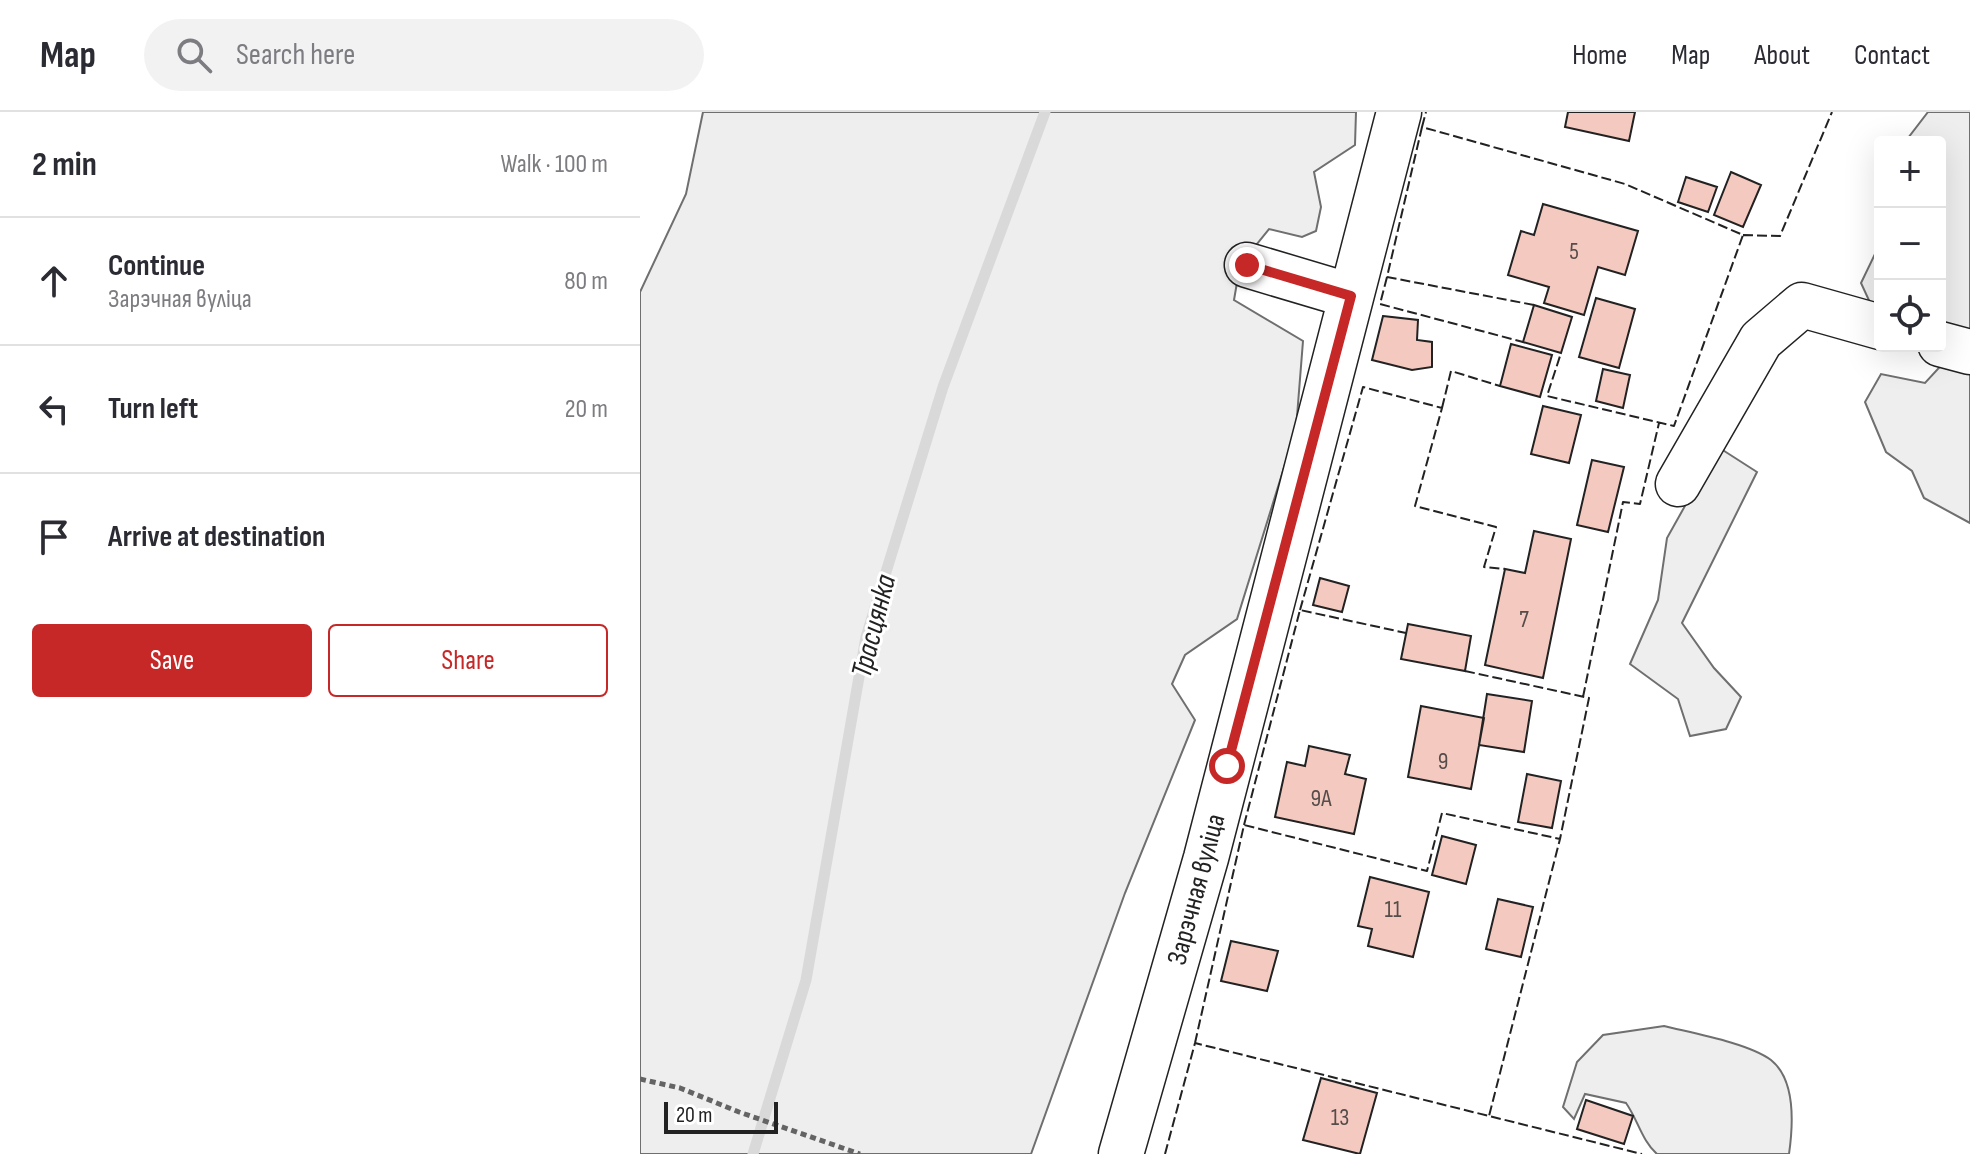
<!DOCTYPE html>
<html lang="en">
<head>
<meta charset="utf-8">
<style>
	:root { --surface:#fff; --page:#f2f2f3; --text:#2b2b33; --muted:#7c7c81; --line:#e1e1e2; --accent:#c62828 }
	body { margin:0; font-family:"Sofia Sans Condensed",sans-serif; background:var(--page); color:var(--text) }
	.controls { position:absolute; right:24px; top:24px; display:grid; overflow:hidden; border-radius:8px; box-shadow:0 8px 32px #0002 }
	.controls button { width:72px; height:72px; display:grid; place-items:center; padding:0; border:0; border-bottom:2px solid var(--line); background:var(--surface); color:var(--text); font:40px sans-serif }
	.scale { position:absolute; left:24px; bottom:20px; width:114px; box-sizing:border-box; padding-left:8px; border:4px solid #222; border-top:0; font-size:22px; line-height:28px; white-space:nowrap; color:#222; -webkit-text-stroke:6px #fff; paint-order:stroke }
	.stop { position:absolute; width:24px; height:24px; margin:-18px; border:6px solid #c62828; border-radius:50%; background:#fff }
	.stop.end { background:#c62828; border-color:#fff; box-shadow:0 2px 8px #0008 }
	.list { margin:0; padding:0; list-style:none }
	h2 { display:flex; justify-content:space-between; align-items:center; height:104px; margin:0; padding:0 32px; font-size:34px }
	h2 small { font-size:26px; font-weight:400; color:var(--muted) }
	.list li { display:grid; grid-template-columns:52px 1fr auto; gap:24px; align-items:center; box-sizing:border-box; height:128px; padding:0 32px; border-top:2px solid var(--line) }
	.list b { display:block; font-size:30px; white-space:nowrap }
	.list p { margin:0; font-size:26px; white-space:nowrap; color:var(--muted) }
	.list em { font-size:26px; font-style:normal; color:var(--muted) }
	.actions { display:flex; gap:16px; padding:24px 32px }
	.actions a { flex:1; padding:18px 0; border:2px solid var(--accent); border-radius:8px; text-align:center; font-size:28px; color:var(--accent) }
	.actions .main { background:var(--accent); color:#fff }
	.icon { flex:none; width:44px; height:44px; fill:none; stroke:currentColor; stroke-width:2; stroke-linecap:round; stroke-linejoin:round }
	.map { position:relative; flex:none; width:1330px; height:1042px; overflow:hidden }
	header { display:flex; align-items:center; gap:48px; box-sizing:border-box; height:112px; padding:0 40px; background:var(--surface); border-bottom:2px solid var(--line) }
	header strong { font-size:38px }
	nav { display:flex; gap:44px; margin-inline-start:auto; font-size:28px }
	.search { width:560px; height:72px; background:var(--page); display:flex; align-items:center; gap:20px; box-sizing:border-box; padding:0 28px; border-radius:44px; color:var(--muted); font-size:30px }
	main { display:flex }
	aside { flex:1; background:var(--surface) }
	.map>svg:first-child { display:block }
</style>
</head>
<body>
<header>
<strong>Map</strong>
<div class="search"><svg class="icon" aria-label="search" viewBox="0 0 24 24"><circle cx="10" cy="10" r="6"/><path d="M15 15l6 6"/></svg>Search here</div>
<nav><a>Home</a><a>Map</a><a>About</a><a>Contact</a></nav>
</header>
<main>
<aside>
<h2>2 min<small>Walk · 100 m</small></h2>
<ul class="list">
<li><svg class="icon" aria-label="ahead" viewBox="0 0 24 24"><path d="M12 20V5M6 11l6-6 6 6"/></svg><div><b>Continue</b><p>Зарэчная вуліца</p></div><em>80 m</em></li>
<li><svg class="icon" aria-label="left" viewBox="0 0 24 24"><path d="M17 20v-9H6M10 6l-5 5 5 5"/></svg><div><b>Turn left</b></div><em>20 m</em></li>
<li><svg class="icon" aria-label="arrive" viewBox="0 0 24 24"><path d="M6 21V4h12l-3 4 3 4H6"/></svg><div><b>Arrive at destination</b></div></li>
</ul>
<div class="actions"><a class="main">Save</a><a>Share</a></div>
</aside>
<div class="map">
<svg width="1330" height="1042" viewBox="0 0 1330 1042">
	<rect width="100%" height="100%" fill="#fff"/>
	<path fill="#eee" stroke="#6f6f6f" stroke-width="2" d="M63 0H716L715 33 674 60 681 95 676 119 662 125 629 117 600 153 594 188 663 229 656 317 597 507 545 543 532 572 555 608 485 781 391 1042H0V180L46 82Z
		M1288 0H1330V224L1300 215V30H1265Z
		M1240 102V197L1232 195 1221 171 1235 142Z
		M1307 247 1330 253V411L1284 386 1272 359 1246 340 1225 290 1241 262 1285 271Z
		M1078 335 1117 360 1042 511 1074 556 1101 585 1086 617 1050 624 1038 587 990 552 1018 488 1027 426Z
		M1024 914C1052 921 1108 931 1131 948 1156 968 1153 1014 1149 1042H1017C1002 1029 998 1008 986 991L945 982 934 1007 923 995 937 950 963 923Z"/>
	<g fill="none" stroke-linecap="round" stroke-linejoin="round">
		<path stroke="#d9d9d9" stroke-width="11" d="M113 1042 166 868 226 525 303 275 405 0"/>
	</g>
	<path fill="#f3c9c0" stroke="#222" stroke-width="2" d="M928 0H995L989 29 925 15Z
		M1091 60 1121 73 1103 115 1074 103Z
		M1046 65 1077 75 1068 100 1038 90Z
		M903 92 998 119 985 163 958 155 944 203 904 191 909 175 868 163 881 119 894 123Z
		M956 186 995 197 979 256 939 245Z
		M894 193 932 205 921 241 883 230Z
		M743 204 778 208 777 228 792 230V255L772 258 732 248Z
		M871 232 912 243 900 285 860 274Z
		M963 257 990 263 983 296 956 289Z
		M903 294 941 303 929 351 891 342Z
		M952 348 984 355 968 420 937 413Z
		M894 419 931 427 903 566 845 553 865 457 885 461Z
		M680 466 709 474 702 500 673 493Z
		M768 512 831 524 825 559 761 547Z
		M847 582 892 589 884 640 839 633Z
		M781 594 844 606 831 677 768 665Z
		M669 634 710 643 705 662 726 667 714 722 635 705 647 650 665 654Z
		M887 662 921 669 912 716 878 710Z
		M802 724 836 733 826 772 792 763Z
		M730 765 789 780 773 845 728 834 732 817 718 814Z
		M858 787 893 795 881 845 846 837Z
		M591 829 638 839 627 879 581 869Z
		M681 966 737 981 720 1042 663 1028Z
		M946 988 993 1004 984 1032 937 1017Z"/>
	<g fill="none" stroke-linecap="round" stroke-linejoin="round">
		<g stroke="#222" stroke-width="47">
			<path id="minor" d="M607 153 711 184
				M1300 232 1330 240
				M1038 372 1121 228 1162 193 1240 215
				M481 1042 566 746 759 0"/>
		</g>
		<path stroke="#646464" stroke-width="5" stroke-dasharray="6 4" stroke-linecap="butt" d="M0 967 40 976 99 1000 220 1042"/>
		<use href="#minor" stroke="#fff" stroke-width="44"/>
		<path stroke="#222" stroke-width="2" stroke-dasharray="10 4" stroke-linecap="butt" d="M782 15 786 0
			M1103 123 1140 124 1192 0
			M747 165 740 192 883 230
			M894 193 747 165 782 15 985 72 1103 123 1034 314 907 284 921 241
			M802 296 811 259 860 274
			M660 498 723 275 802 296 775 394 856 415 844 455 865 457
			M825 559 949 586 920 727
			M943 585 983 390 1000 392 1019 311
			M604 713 660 498 766 521
			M555 931 604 713 787 759 802 701 920 727 849 1004
			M525 1042 555 931 1002 1042"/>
	</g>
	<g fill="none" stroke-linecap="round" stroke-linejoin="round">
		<path stroke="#c62828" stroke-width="10" d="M587 654 711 184 607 153"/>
	</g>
	<g text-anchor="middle" stroke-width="6" stroke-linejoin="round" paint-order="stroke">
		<g font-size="24" fill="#564c4a">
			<text x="934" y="147">5</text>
			<text x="884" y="515">7</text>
			<text x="803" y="657">9</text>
			<text x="681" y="694">9А</text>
			<text x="753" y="805">11</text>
			<text x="700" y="1013">13</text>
		</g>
		<g font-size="28" fill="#222" stroke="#fff">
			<text transform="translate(555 777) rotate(-75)" y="10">Зарэчная вуліца</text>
		</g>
		<g font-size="30" font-style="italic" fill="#222" stroke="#fff">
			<text transform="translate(233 514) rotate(-76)" y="10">Трасцянка</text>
		</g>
	</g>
</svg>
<div class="controls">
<button>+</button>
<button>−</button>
<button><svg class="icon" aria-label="locate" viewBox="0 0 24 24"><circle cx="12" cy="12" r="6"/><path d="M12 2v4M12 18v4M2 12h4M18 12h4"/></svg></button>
</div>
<div class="scale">20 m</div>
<div class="stop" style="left:587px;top:654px"></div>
<div class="stop end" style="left:607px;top:153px"></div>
</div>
</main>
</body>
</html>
